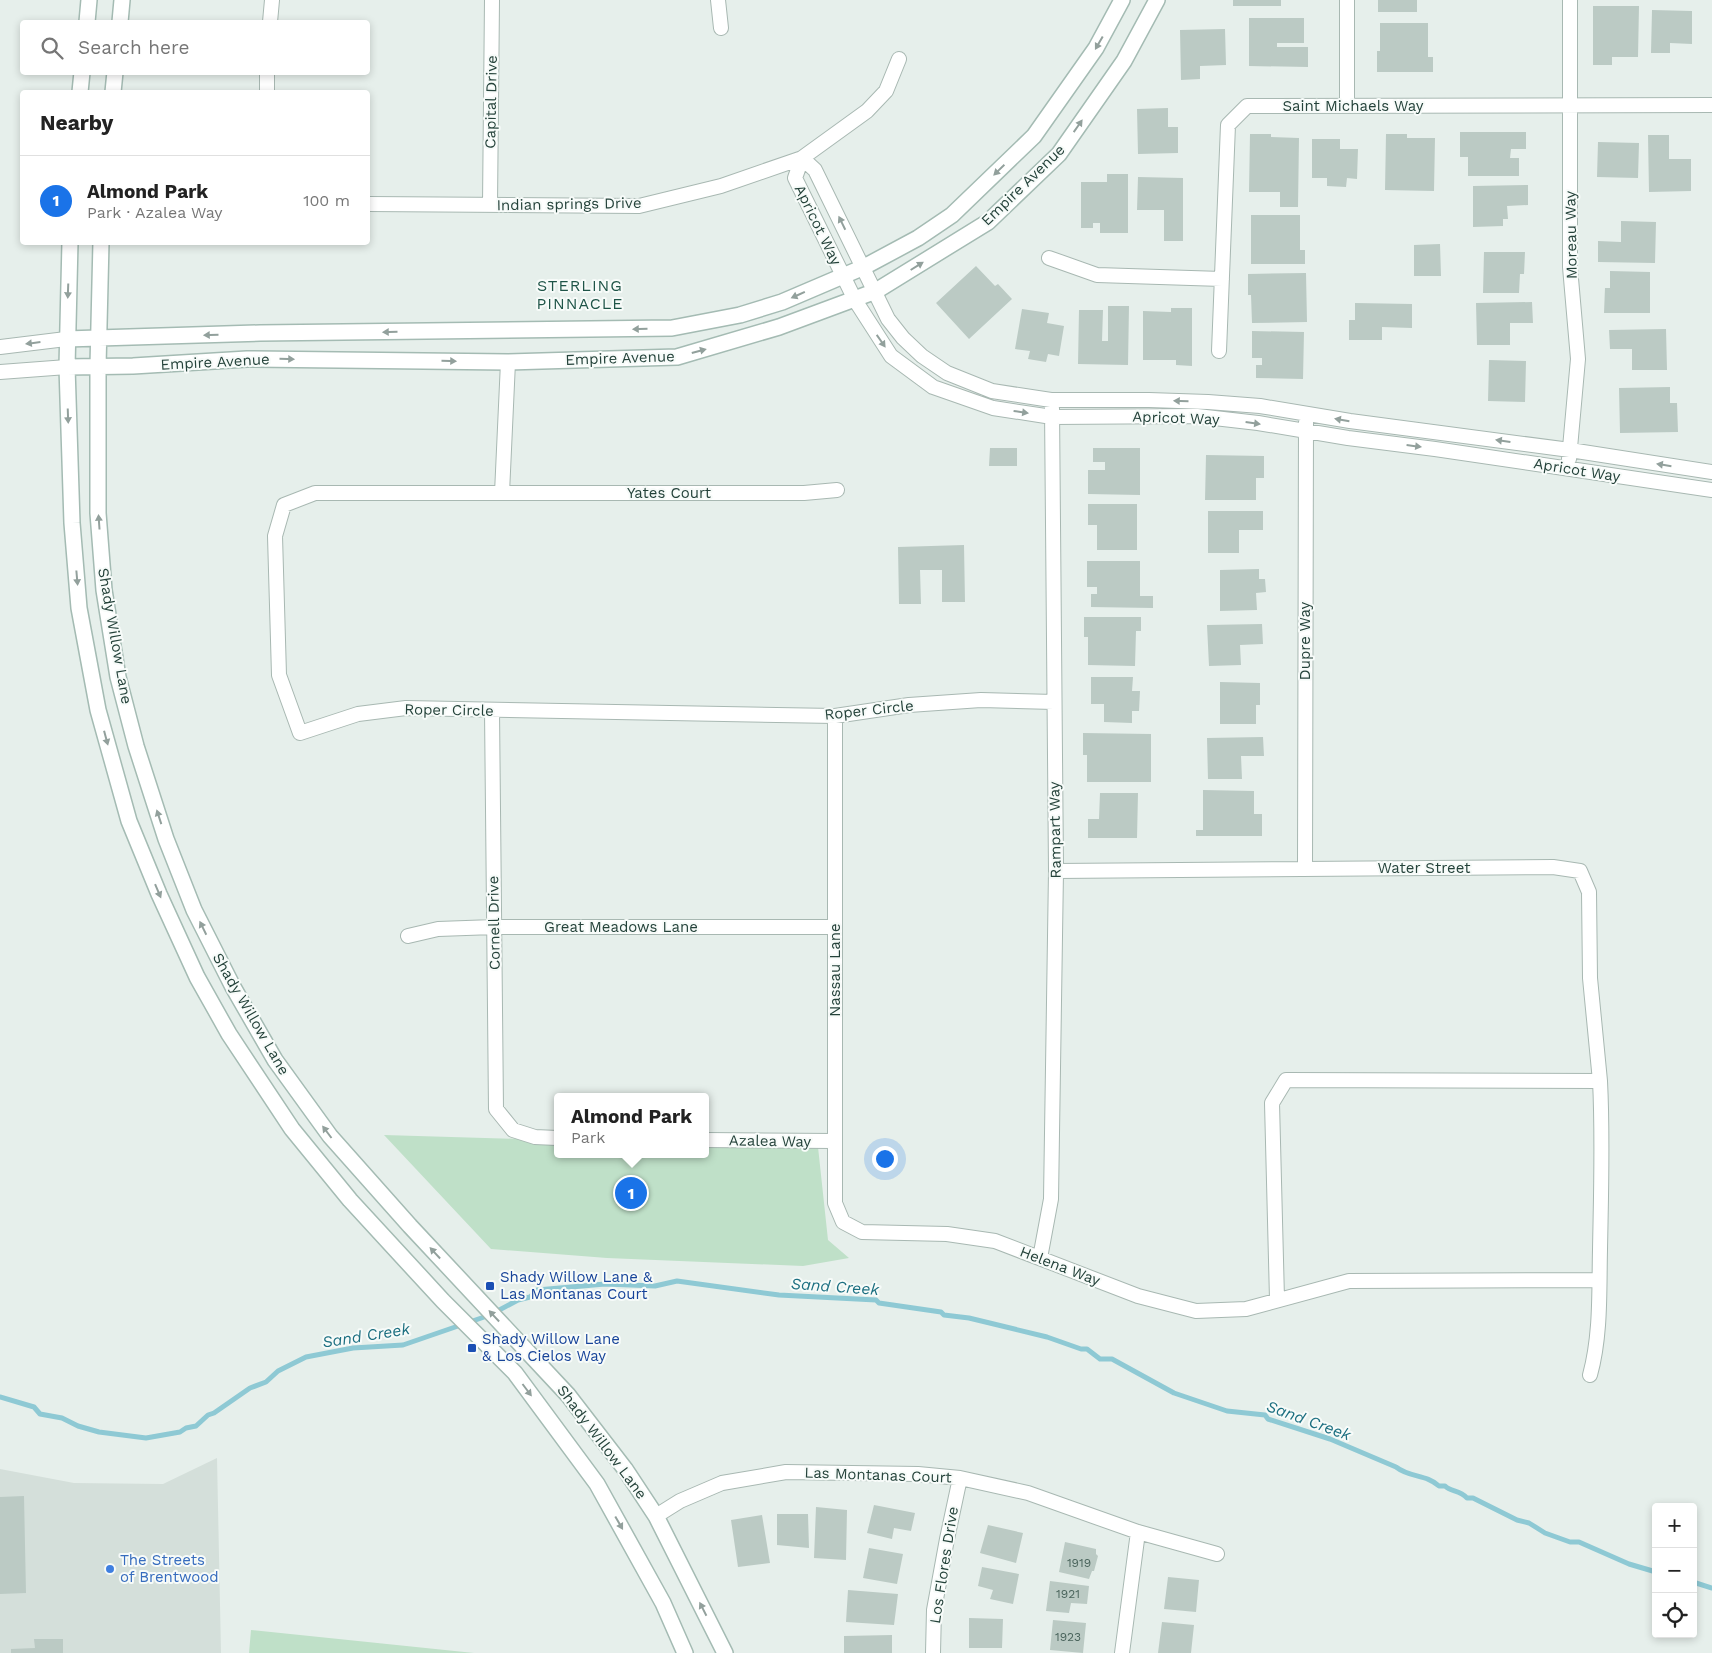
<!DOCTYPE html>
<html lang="en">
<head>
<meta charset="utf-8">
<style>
	:root { --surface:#fff; --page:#f2f2f2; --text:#222; --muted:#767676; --line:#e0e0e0; --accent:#1a73e8 }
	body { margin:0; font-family:"Work Sans",sans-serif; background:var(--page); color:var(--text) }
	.controls { position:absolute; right:15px; bottom:15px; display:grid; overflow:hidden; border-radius:5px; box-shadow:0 2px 8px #0003 }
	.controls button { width:45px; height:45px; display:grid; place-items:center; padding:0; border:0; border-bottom:1px solid var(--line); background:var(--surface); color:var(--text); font:25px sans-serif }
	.you { position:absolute; left:884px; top:1158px; width:18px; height:18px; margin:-12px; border:4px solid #fff; border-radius:50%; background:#1a73e8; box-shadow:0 0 0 8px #1a73e833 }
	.badge { display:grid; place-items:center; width:32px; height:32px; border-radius:50%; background:var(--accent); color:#fff; font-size:16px; font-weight:700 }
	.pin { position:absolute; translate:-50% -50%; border:2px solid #fff; box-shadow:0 1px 5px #0006 }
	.popup { position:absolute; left:554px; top:1093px; width:155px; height:65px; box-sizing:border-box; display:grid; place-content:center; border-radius:5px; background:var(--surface); filter:drop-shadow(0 1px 4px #0005); font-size:16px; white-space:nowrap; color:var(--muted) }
	.popup b { font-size:19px; color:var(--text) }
	.popup::after { content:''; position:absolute; left:50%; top:100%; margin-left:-10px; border:10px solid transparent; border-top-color:var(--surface) }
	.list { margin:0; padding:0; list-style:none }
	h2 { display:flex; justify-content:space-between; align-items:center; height:65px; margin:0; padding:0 20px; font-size:21px }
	h2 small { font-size:16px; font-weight:400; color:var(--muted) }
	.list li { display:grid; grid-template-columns:32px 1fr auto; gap:15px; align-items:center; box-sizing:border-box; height:90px; padding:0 20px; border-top:1px solid var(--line) }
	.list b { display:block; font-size:19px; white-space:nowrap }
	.list p { margin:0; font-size:16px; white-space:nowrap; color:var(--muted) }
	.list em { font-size:16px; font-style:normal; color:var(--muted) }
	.icon { flex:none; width:28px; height:28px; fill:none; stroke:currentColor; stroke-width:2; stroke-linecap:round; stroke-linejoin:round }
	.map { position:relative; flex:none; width:1712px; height:1653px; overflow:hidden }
	.search { position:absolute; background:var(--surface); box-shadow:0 2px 8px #0003; left:20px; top:20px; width:350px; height:55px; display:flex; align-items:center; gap:12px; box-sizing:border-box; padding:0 18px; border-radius:5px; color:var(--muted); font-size:19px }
	.panel { position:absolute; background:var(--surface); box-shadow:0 2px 8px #0003; left:20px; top:90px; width:350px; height:155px; border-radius:5px }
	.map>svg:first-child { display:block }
</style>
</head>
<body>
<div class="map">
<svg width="1712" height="1653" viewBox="0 0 1712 1653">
	<rect width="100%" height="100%" fill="#e6efeb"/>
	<path fill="#d4dfda" d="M217 1458 221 1653H0V1469L74 1483 163 1484Z"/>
	<path fill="#bfe0c8" d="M384 1135 557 1140V1154H705V1144L818 1147 828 1240 849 1258 803 1266 607 1258 491 1249Z
		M251 1630 474 1653H249Z"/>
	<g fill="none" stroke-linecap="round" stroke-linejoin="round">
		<path stroke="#8ec9d4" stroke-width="5" d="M0 1397 34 1407 40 1414 62 1418 78 1426 99 1432 146 1438 180 1432 186 1428 196 1426 208 1415 214 1413 250 1388 266 1382 278 1371 306 1357 353 1348 403 1345 490 1315 518 1300 530 1297 537 1290 605 1284 655 1286 677 1281 779 1295 876 1300 879 1303 941 1312 944 1315 969 1318 1047 1337 1081 1349H1087L1100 1359H1112L1174 1393 1227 1411 1265 1415 1268 1419 1330 1439 1396 1467C1410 1478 1426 1474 1439 1486H1445C1451 1492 1459 1490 1467 1498H1473L1517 1520 1529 1523 1545 1533 1570 1542H1579L1629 1564 1656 1572
			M1693 1582 1712 1588"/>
	</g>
	<path fill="#bbcac4" d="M1233 0H1281V6H1233Z
		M1378 0H1417V12H1378Z
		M1593 6H1639L1638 57H1612V65H1593Z
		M1652 10 1692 11V44L1670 43V53H1651Z
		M1249 18H1304V43H1277V47H1308V67L1249 66Z
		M1380 23H1428V57H1433V72H1377V51H1380Z
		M1225 29 1226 65 1200 66V79L1181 80 1180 30Z
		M1168 108V127H1178V153L1138 154 1137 109Z
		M1460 132H1526V149H1511L1510 158H1519V176H1468V157H1460Z
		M1250 134H1271V137L1299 138 1298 207H1280V192H1249Z
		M1386 134H1407V138H1435L1434 191 1385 190Z
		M1648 135H1669V159H1691V191L1649 192Z
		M1312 139H1340V149H1358L1357 179 1347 178 1346 187 1327 186V178H1312Z
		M1598 142 1639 143 1638 178 1597 177Z
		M1107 174H1128V233H1100V223H1093V228H1081V182H1107Z
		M1138 177 1183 178V241H1164V210H1137Z
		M1528 185V205L1507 206 1508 219H1503V226L1473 227V186Z
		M1251 215H1300V250H1305V264H1251Z
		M1621 221 1656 222 1655 263 1598 262V241L1621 242Z
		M1440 244 1441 276H1414V245Z
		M1484 252H1525L1524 274H1520L1519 293H1483Z
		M976 266 995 286 998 284 1012 299 969 339 936 303Z
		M1610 271 1650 272V313H1604L1605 288H1610Z
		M1306 273 1307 322 1252 323 1251 295H1248V274Z
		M1532 302 1533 323H1510V345H1477L1476 303Z
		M1355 303 1412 304V328L1382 327V340H1349V320H1355Z
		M1108 306H1129L1128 365 1078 364 1079 310H1103L1102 341H1108Z
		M1171 308H1192V366L1176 365V360H1143V311L1171 312Z
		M1022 309 1049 313 1047 323 1064 326 1059 356 1048 354 1046 362 1028 359 1030 351 1015 349Z
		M1666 329 1667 370H1632V349H1610L1609 330Z
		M1252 331 1304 332 1303 379 1256 378V365H1262V358H1252Z
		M1489 360 1526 361 1525 402 1488 401Z
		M1670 387V403H1677L1678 432 1620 433 1619 388Z
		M990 448H1017V466H989Z
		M1093 448H1140V495L1088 494V470H1105V462H1093Z
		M1206 455 1264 456V478H1256V500H1205Z
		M1088 504H1137V550H1097V525H1088Z
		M1208 511H1263V530H1239V553H1208Z
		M964 545 965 602H942V570H920L921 604H899L898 547Z
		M1087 561H1140V596H1153V608L1091 607V594H1097V587H1087Z
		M1259 569V579H1265L1266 592 1256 593 1257 610 1220 611V570Z
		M1084 617H1141V631H1136L1135 666 1088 665V637H1084Z
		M1262 624 1263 644 1240 645 1241 665 1209 666 1207 625Z
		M1091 677H1133L1132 691H1140L1139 711H1132V723L1104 722V704H1091Z
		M1220 682 1260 683V705H1256V724H1220Z
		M1083 733 1151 734V782H1087V755H1083Z
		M1263 737 1264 756H1241L1242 779H1208L1207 738Z
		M1203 790 1254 791V814H1262V836H1196V830H1203Z
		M1100 793H1138L1137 838H1088V819H1099Z
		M24 1496 26 1593 0 1594V1497Z
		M874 1505 915 1513 911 1531 894 1528 892 1539 867 1533Z
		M816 1507 847 1510 846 1560 814 1558Z
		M777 1514H808L809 1548 777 1545Z
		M762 1515 770 1563 738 1567 731 1520Z
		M988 1525 1023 1533 1016 1563 980 1553Z
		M1065 1542 1096 1549V1554L1098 1556 1094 1571H1092L1089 1579 1059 1572Z
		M869 1548 903 1554 897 1584 863 1578Z
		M982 1567 1019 1574 1013 1604 990 1599 993 1590 978 1586Z
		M1168 1577 1199 1580 1196 1612 1164 1609Z
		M1050 1581 1089 1586 1087 1604 1071 1603 1069 1613 1046 1611Z
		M848 1590 898 1594 894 1625 846 1622Z
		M969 1618 1003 1619 1002 1648H969Z
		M1053 1620 1086 1623 1083 1653 1050 1650Z
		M1162 1622 1194 1625 1191 1653H1158Z
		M892 1635V1653H844V1636Z
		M34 1639H63V1653H11V1649L35 1648Z"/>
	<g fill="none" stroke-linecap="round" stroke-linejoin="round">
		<g stroke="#a8b8b2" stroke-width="16">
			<path id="street" d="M718 0 721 28
				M1347 0V106
				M270 22 272 0
				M267 72V92
				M368 204 639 206 721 186 802 158 867 111 886 91 899 59
				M490 205 492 0
				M1049 258 1097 275 1222 279
				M0 347 66 339
				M1219 351 1228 125 1247 106 1712 105
				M0 372 67 367
				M1569 459 1578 359 1570 267V0
				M1712 472 1570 450 1350 421 1260 406 1208 402 1149 400H1051L992 391 947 373 922 356 903 338 888 319 815 170 802 158 795 178 855 300 891 356 933 387 993 408 1052 417 1197 416 1258 423 1348 438 1435 449 1712 490
				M837 490 804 493H315L284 505 275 536 279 675 300 733 358 714 406 708 835 716 909 705 981 700 1054 702
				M502 493 508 362
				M492 710 496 1109 513 1130 535 1137 557 1138
				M835 716V1203L843 1222 862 1232 947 1234 995 1241 1138 1296 1196 1311 1246 1309 1349 1281 1599 1280
				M1305 869 1306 422
				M1056 871 1553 867 1580 871 1589 892 1590 978 1600 1081
				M408 936 438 929 494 927H835
				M705 1140 835 1141
				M1040 1258 1051 1199 1056 871 1052 408
				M1277 1299 1272 1103 1286 1080 1600 1081C1603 1138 1601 1193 1600 1250 1599 1291 1601 1335 1590 1375
				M656 1516 680 1501 722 1483 786 1472 918 1474 960 1478 1028 1493 1138 1532 1217 1554
				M933 1653 934 1610 947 1539 960 1478
				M1122 1653 1138 1532"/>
		</g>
		<g stroke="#a4bbb3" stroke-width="18">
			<path id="secondary" d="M87 22 89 0
				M120 22 122 0
				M80 92 82 72
				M113 92 115 72
				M70 242 67 367 72 523 79 608 98 710 129 821 159 894 197 977 229 1034 292 1129 350 1200 443 1301 515 1373 597 1484 663 1603 685 1653
				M101 242 98 366V513L104 590 118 677 136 746 166 839 194 910 233 987 275 1060 330 1136 410 1226 568 1395 625 1469 656 1516 725 1653
				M66 339 260 333 672 328 740 315 782 302 864 267 918 238 952 215 1034 136 1096 48 1122 0
				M67 367 133 366 247 359 508 362 677 357 779 327 876 291 988 222 1059 154 1124 61 1157 0"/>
		</g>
		<use href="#street" stroke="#fff" stroke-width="14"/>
		<use href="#secondary" stroke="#fff" stroke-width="15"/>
	</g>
	<defs><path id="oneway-solid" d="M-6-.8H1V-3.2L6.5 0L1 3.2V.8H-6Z" transform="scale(1.25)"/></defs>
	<g fill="#92a09c">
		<use href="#oneway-solid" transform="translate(1099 43) rotate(120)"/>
		<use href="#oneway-solid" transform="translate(1078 126) rotate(-55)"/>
		<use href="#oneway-solid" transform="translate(999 170) rotate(136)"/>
		<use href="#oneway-solid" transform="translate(842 223) rotate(-116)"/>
		<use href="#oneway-solid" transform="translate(917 266) rotate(-32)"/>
		<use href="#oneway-solid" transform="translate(68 291) rotate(92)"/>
		<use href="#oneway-solid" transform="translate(798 295) rotate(156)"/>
		<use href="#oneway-solid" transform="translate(640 329) rotate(179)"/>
		<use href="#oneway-solid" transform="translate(390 332) rotate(179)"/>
		<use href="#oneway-solid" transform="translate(211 335) rotate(178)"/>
		<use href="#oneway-solid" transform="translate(881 341) rotate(55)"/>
		<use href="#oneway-solid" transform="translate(33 343) rotate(173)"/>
		<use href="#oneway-solid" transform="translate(699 351) rotate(-15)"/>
		<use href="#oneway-solid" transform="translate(287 359) rotate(1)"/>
		<use href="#oneway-solid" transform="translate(449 361) rotate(1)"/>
		<use href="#oneway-solid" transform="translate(1181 401) rotate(-178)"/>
		<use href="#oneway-solid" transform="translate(1021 412) rotate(8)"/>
		<use href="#oneway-solid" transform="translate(68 416) rotate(88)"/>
		<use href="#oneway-solid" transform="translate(1342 420) rotate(-170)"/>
		<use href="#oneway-solid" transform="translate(1253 423) rotate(8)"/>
		<use href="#oneway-solid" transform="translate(1503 441) rotate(-172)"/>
		<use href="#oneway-solid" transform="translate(1414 446) rotate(7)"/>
		<use href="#oneway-solid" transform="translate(1664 465) rotate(-171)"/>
		<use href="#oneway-solid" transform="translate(99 522) rotate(-94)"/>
		<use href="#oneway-solid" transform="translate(77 578) rotate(85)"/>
		<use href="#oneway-solid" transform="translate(106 738) rotate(75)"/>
		<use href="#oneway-solid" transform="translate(159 817) rotate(-108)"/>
		<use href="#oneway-solid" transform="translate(158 891) rotate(67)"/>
		<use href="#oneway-solid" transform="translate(203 928) rotate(-116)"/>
		<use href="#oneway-solid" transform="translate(327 1132) rotate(-127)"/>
		<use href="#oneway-solid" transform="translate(435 1253) rotate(-133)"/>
		<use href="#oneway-solid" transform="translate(494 1316) rotate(-133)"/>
		<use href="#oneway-solid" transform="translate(527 1390) rotate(53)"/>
		<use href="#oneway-solid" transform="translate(619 1523) rotate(60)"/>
		<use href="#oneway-solid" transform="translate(703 1609) rotate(-117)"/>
	</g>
	<g fill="#1a4fb4" stroke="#f7fbf9" stroke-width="2">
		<rect x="485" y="1281" width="10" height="10" rx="2.5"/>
		<rect x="467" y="1343" width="10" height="10" rx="2.5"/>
	</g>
	<circle fill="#3f7fe0" stroke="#f7fbf9" stroke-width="2" cx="110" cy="1569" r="5"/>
	<g text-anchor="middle" stroke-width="4" stroke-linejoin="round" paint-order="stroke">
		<g font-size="12" fill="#4a645c">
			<text x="1079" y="1567">1919</text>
			<text x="1068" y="1598">1921</text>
			<text x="1068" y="1641">1923</text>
		</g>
		<g font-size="15" fill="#24423a" stroke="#f7fbf9">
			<text transform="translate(491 102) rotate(-89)" y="5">Capital Drive</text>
			<text x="1353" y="111">Saint Michaels Way</text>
			<text transform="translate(1023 185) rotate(-44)" y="5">Empire Avenue</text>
			<text transform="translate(569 204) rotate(-1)" y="5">Indian springs Drive</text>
			<text transform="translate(818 225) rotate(64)" y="5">Apricot Way</text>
			<text transform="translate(1571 235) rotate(-91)" y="5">Moreau Way</text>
			<text transform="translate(620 358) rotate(-2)" y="5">Empire Avenue</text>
			<text transform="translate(215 362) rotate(-3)" y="5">Empire Avenue</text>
			<text transform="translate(1176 418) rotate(2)" y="5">Apricot Way</text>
			<text transform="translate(1577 470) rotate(9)" y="5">Apricot Way</text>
			<text x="669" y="498">Yates Court</text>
			<text transform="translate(115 636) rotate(80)" y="5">Shady Willow Lane</text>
			<text transform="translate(1305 641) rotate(-90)" y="5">Dupre Way</text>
			<text transform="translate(449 710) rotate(1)" y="5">Roper Circle</text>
			<text transform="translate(869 710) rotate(-6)" y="5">Roper Circle</text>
			<text transform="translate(1055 830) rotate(-91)" y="5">Rampart Way</text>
			<text x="1424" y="873">Water Street</text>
			<text transform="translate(494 923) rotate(-91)" y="5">Cornell Drive</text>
			<text x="621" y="932">Great Meadows Lane</text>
			<text transform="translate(835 970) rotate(-90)" y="5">Nassau Lane</text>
			<text transform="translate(251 1014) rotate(60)" y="5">Shady Willow Lane</text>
			<text transform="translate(770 1141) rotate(1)" y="5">Azalea Way</text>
			<text transform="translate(1060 1266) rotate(21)" y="5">Helena Way</text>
			<text transform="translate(602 1442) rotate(53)" y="5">Shady Willow Lane</text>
			<text transform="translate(878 1475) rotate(2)" y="5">Las Montanas Court</text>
			<text transform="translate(944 1565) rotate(-81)" y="5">Los Flores Drive</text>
		</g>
		<g font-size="15" fill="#164399" stroke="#f7fbf9" text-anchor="start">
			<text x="500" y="1282">Shady Willow Lane &amp;<tspan x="500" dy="17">Las Montanas Court</tspan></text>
			<text x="482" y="1344">Shady Willow Lane<tspan x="482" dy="17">&amp; Los Cielos Way</tspan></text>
		</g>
		<g font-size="15" fill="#366cbe" stroke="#f7fbf9" text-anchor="start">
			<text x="120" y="1565">The Streets<tspan x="120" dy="17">of Brentwood</tspan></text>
		</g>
		<g font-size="16" letter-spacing="1" fill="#1f5548" stroke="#f7fbf9">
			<text x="580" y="291">STERLING<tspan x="580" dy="18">PINNACLE</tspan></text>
		</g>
		<g font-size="16" font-style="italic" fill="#1c6f80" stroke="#f7fbf9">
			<text transform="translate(835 1286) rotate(4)" y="6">Sand Creek</text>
			<text transform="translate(366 1335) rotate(-9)" y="6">Sand Creek</text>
			<text transform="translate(1309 1420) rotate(20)" y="6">Sand Creek</text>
		</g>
	</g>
</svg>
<div class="controls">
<button>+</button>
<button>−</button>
<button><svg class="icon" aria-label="locate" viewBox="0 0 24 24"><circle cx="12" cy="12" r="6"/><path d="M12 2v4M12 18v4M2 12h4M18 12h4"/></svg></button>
</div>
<div class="you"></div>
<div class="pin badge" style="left:631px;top:1193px">1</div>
<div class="popup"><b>Almond Park</b>Park</div>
<div class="search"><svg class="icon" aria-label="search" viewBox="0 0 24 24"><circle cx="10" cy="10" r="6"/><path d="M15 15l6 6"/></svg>Search here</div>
<section class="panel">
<h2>Nearby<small></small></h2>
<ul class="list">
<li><span class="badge">1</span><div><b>Almond Park</b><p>Park · Azalea Way</p></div><em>100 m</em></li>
</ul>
</section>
</div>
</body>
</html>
